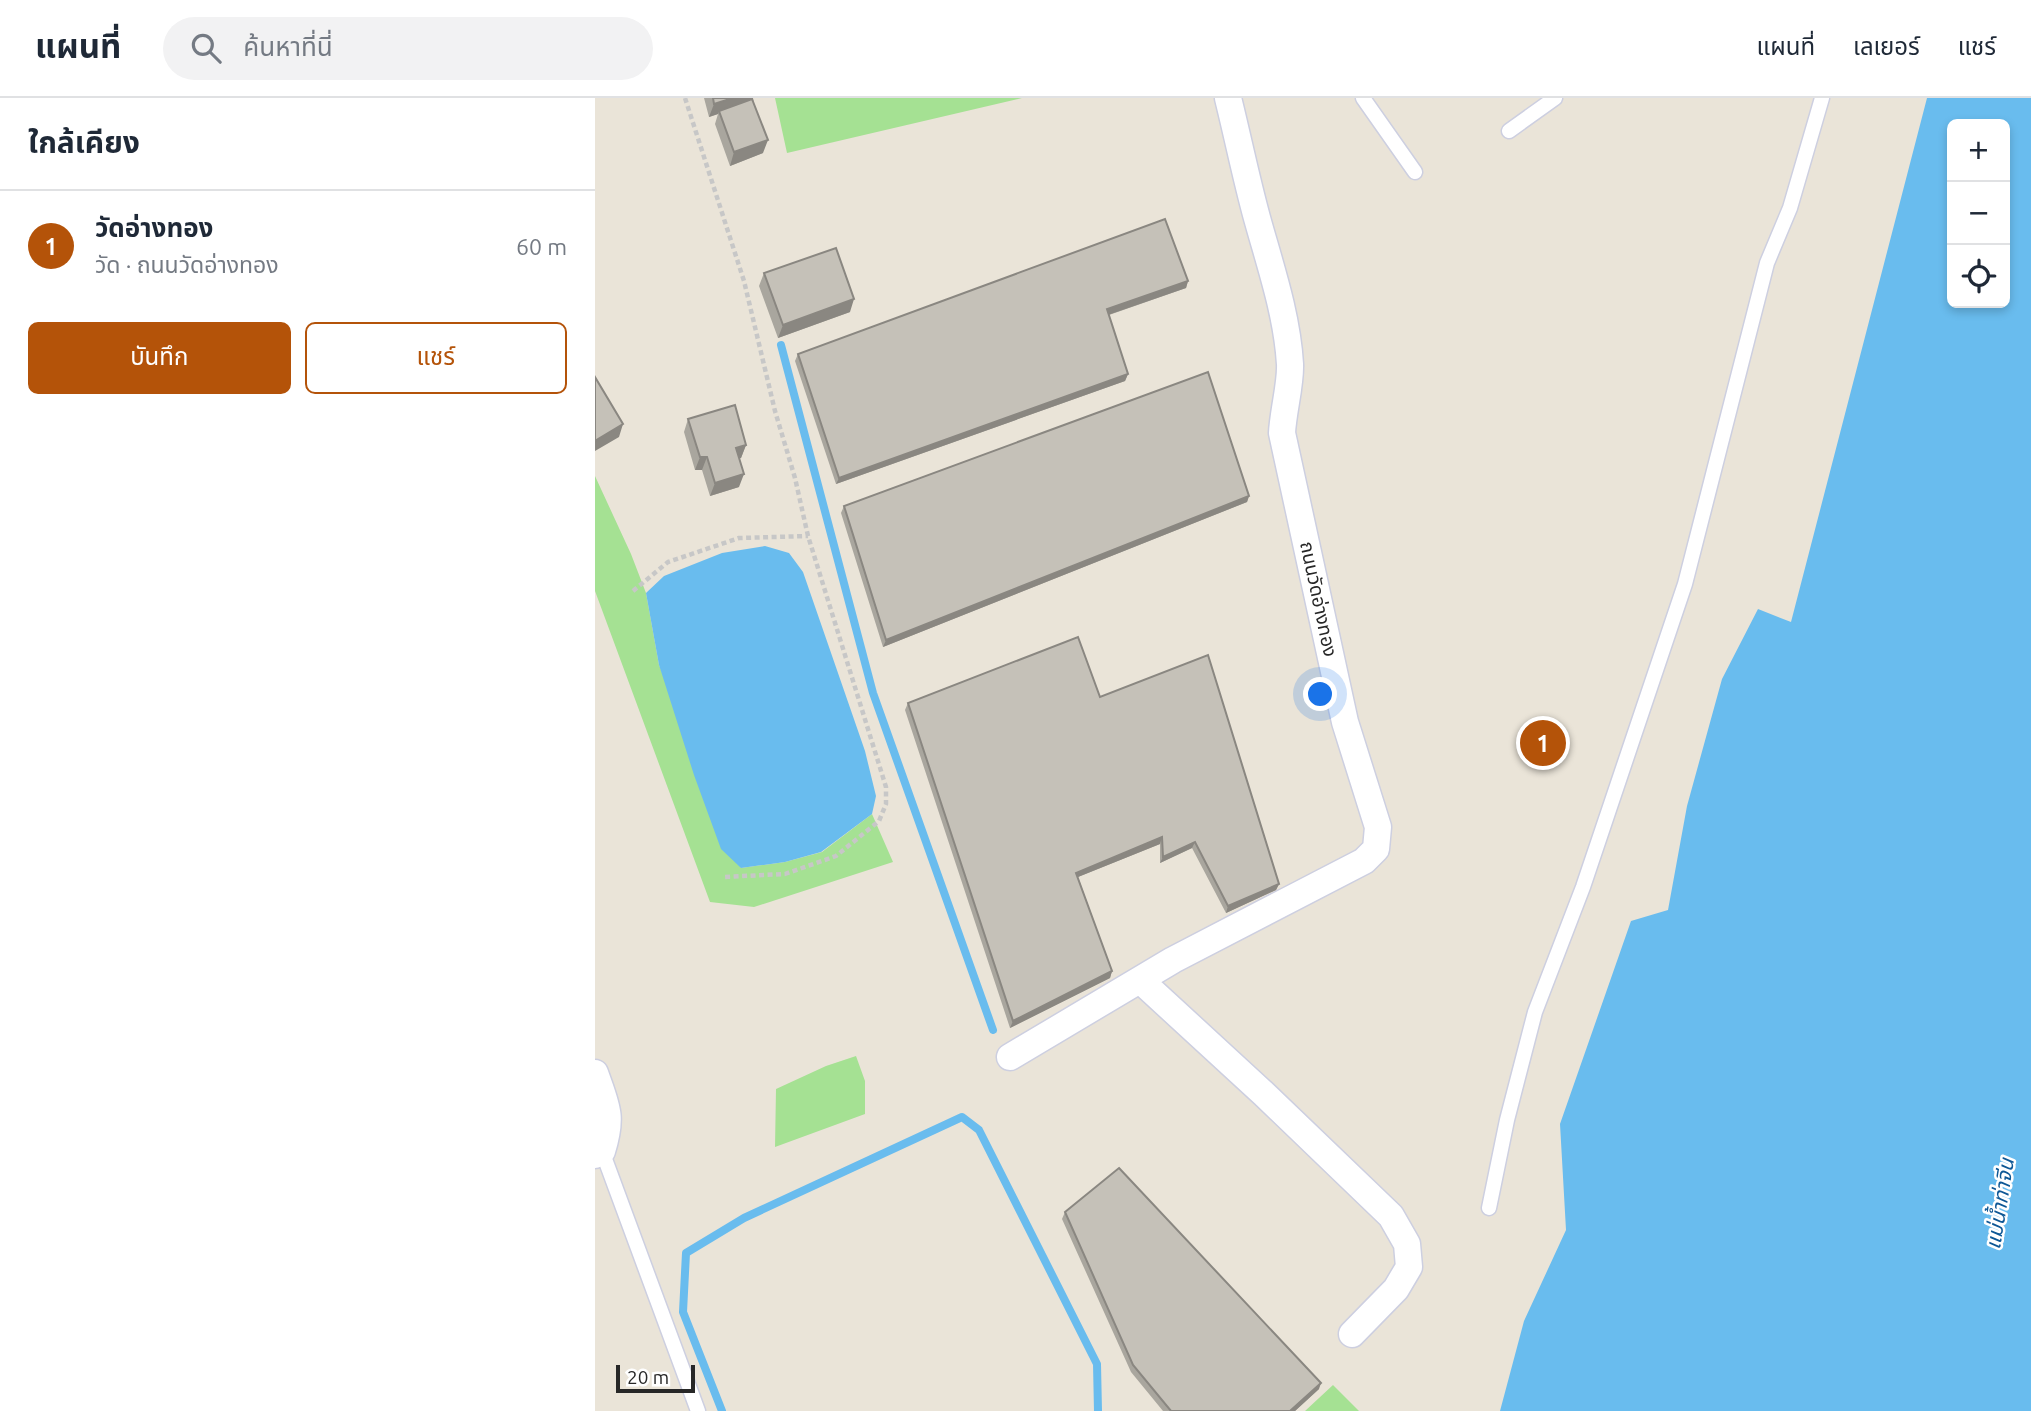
<!DOCTYPE html>
<html lang="th">
<head>
<meta charset="utf-8">
<style>
	:root { --surface:#fff; --page:#f2f2f3; --text:#1f2937; --muted:#747a83; --line:#e0e1e3; --accent:#b45309 }
	body { margin:0; font-family:Ubuntu,"Noto Sans Thai",sans-serif; background:var(--page); color:var(--text) }
	.controls { position:absolute; right:21px; top:21px; display:grid; overflow:hidden; border-radius:10px; box-shadow:0 4px 10px #0003 }
	.controls button { width:63px; height:63px; display:grid; place-items:center; padding:0; border:0; border-bottom:2px solid var(--line); background:var(--surface); color:var(--text); font:35px sans-serif }
	.scale { position:absolute; left:21px; bottom:18px; width:79px; box-sizing:border-box; padding-left:7px; border:4px solid #272727; border-top:0; font-size:19px; line-height:24px; white-space:nowrap; color:#272727; -webkit-text-stroke:5px #fff; paint-order:stroke }
	.you { position:absolute; left:726px; top:597px; width:24px; height:24px; margin:-18px; border:5px solid #fff; border-radius:50%; background:#1a73e8; box-shadow:0 0 0 10px #1a73e833 }
	.badge { display:grid; place-items:center; width:46px; height:46px; border-radius:50%; background:var(--accent); color:#fff; font-size:23px; font-weight:700 }
	.pin { position:absolute; translate:-50% -50%; border:4px solid #fff; box-shadow:0 2px 7px #0006 }
	.list { margin:0; padding:0; list-style:none }
	h2 { display:flex; justify-content:space-between; align-items:center; height:91px; margin:0; padding:0 28px; font-size:30px }
	h2 small { font-size:23px; font-weight:400; color:var(--muted) }
	.list li { display:grid; grid-template-columns:46px 1fr auto; gap:21px; align-items:center; box-sizing:border-box; height:112px; padding:0 28px; border-top:2px solid var(--line) }
	.list b { display:block; font-size:26px; white-space:nowrap }
	.list p { margin:0; font-size:23px; white-space:nowrap; color:var(--muted) }
	.list em { font-size:23px; font-style:normal; color:var(--muted) }
	.actions { display:flex; gap:14px; padding:21px 28px }
	.actions a { flex:1; padding:16px 0; border:2px solid var(--accent); border-radius:10px; text-align:center; font-size:24px; color:var(--accent) }
	.actions .main { background:var(--accent); color:#fff }
	.icon { flex:none; width:38px; height:38px; fill:none; stroke:currentColor; stroke-width:2; stroke-linecap:round; stroke-linejoin:round }
	.map { position:relative; flex:none; width:1436px; height:1313px; overflow:hidden }
	header { display:flex; align-items:center; gap:42px; box-sizing:border-box; height:98px; padding:0 35px; background:var(--surface); border-bottom:2px solid var(--line) }
	header strong { font-size:33px }
	nav { display:flex; gap:38px; margin-inline-start:auto; font-size:24px }
	.search { width:490px; height:63px; background:var(--page); display:flex; align-items:center; gap:18px; box-sizing:border-box; padding:0 24px; border-radius:38px; color:var(--muted); font-size:26px }
	main { display:flex }
	aside { flex:1; background:var(--surface) }
	.map>svg:first-child { display:block }
</style>
</head>
<body>
<header>
<strong>แผนที่</strong>
<div class="search"><svg class="icon" aria-label="search" viewBox="0 0 24 24"><circle cx="10" cy="10" r="6"/><path d="M15 15l6 6"/></svg>ค้นหาที่นี่</div>
<nav><a>แผนที่</a><a>เลเยอร์</a><a>แชร์</a></nav>
</header>
<main>
<aside>
<h2>ใกล้เคียง<small></small></h2>
<ul class="list">
<li><span class="badge">1</span><div><b>วัดอ่างทอง</b><p>วัด · ถนนวัดอ่างทอง</p></div><em>60 m</em></li>
</ul>
<div class="actions"><a class="main">บันทึก</a><a>แชร์</a></div>
</aside>
<div class="map">
<svg width="1436" height="1313" viewBox="0 0 1436 1313">
	<rect width="100%" height="100%" fill="#eae4d8"/>
	<path fill="#a5e193" d="M180 0H427L192 55Z
		M0 378 36 456 51 495 64 567 146 770 190 764 227 754 277 716 298 764 159 809 115 804 0 493Z
		M261 958 270 983V1016L180 1049 181 991 231 968Z
		M738 1287 764 1313H710Z"/>
	<path fill="#69bcee" fill-rule="evenodd" d="M1332 0H1436V1313H905L929 1223 971 1132 965 1026 1036 823 1073 812 1092 708 1127 581 1163 511 1196 524ZM1410 26V205H1357V26Z
		M170 448 194 455 208 474 270 653 281 698 277 716 226 754 190 764 146 770 126 751 99 677 64 567 51 495 69 478 127 455Z"/>
	<g fill="none" stroke-linecap="round" stroke-linejoin="round">
		<path stroke="#69bcee" stroke-width="8" d="M186 247 278 595 398 932
			M127 1313 88 1214 91 1155 149 1120 367 1019 384 1032 502 1266 503 1313"/>
		<g stroke="#cdcfe0" stroke-width="17">
			<path id="service" d="M768 0 820 74
				M914 33 960 0
				M7 1053 103 1313
				M894 1110 912 1022 940 914 988 789 1090 486 1172 165 1195 110 1227 0"/>
		</g>
		<g stroke="#cdcfe0" stroke-width="29">
			<path id="minor" d="M545 882 669 996 796 1118 812 1146 814 1169 801 1191 757 1236
				M415 959 578 862 769 763 781 751 783 729 750 624 687 335C688 314 696 285 695 266 692 216 675 167 662 120 651 80 643 40 633 0
				M0 975C12 1009 18 1018 7 1053L0 1057"/>
		</g>
		<path stroke="#c7c7c7" stroke-width="4.5" stroke-dasharray="5 3.5" stroke-linecap="butt" d="M90 0 149 183 180 313 200 380 213 438 291 689V706L284 723 241 758 190 776 128 779
			M38 493 73 464 144 440 213 438"/>
		<use href="#service" stroke="#fff" stroke-width="14"/>
		<use href="#minor" stroke="#fff" stroke-width="26"/>
	</g>
	<path fill="#a9a69e" d="M109 0H158L168 55 135 68 120 26 123 16 114 19Z
		M169 175 255 214 183 240 164 188Z
		M593 183 591 190 514 217 533 276 530 283 241 386 200 263 203 256Z
		M93 321 151 347 146 360H144V389L115 398 107 372H100L89 334Z
		M654 398 652 404 288 549 246 415 249 408Z
		M505 599 684 786 681 792 631 815 597 750 565 765V746L483 779 517 873 515 880 415 930 310 612 313 605Z
		M470 1114 724 1291 700 1313H568L536 1274 467 1121Z"/>
	<path fill="#8a8781" d="M138 0H158L155 7 124 13 123 16 114 19 119 6Z
		M173 42 168 55 135 68 139 54Z
		M593 183 591 190 510 218 512 211Z
		M259 201 255 214 183 240 188 227Z
		M533 276 530 283 241 386 244 380Z
		M28 326 24 339 0 353V343Z
		M151 347 146 360 137 363 141 350Z
		M105 359H112L107 372H100Z
		M149 376 144 389 115 398 120 385Z
		M654 398 652 404 288 549 291 542Z
		M567 739 565 746 478 781 481 775Z
		M600 744 597 750 565 765 568 759Z
		M684 786 681 792 631 815 633 808Z
		M517 873 515 880 415 930 418 923Z
		M726 1285 724 1291 700 1313H695Z"/>
	<path fill="#c5c1b8" stroke="#8a8781" stroke-width="2" d="M118 0H138L119 6Z
		M157 1 173 42 139 54 124 13Z
		M570 121 593 183 512 211 533 276 244 380 203 256Z
		M241 150 259 201 188 227 169 175Z
		M613 274 654 398 291 542 249 408Z
		M0 279 28 326 0 343Z
		M140 307 151 347 141 350 149 376 120 385 112 359H105L93 321Z
		M483 539 505 599 613 557 684 786 633 808 600 744 568 759 567 739 481 775 517 873 418 923 313 605Z
		M524 1070 726 1285 695 1313H576L538 1267 470 1114Z"/>
	<g text-anchor="middle" stroke-width="5" stroke-linejoin="round" paint-order="stroke">
		<g font-size="19" fill="#272727" stroke="#fff">
			<text transform="translate(724 501) rotate(78)" y="7">ถนนวัดอ่างทอง</text>
		</g>
		<g font-size="21" font-style="italic" fill="#0d5795" stroke="#fff">
			<text transform="translate(1405 1106) rotate(-81)" y="7">แม่น้ำท่าจีน</text>
		</g>
	</g>
</svg>
<div class="controls">
<button>+</button>
<button>−</button>
<button><svg class="icon" aria-label="locate" viewBox="0 0 24 24"><circle cx="12" cy="12" r="6"/><path d="M12 2v4M12 18v4M2 12h4M18 12h4"/></svg></button>
</div>
<div class="scale">20 m</div>
<div class="you"></div>
<div class="pin badge" style="left:948px;top:645px">1</div>
</div>
</main>
</body>
</html>
